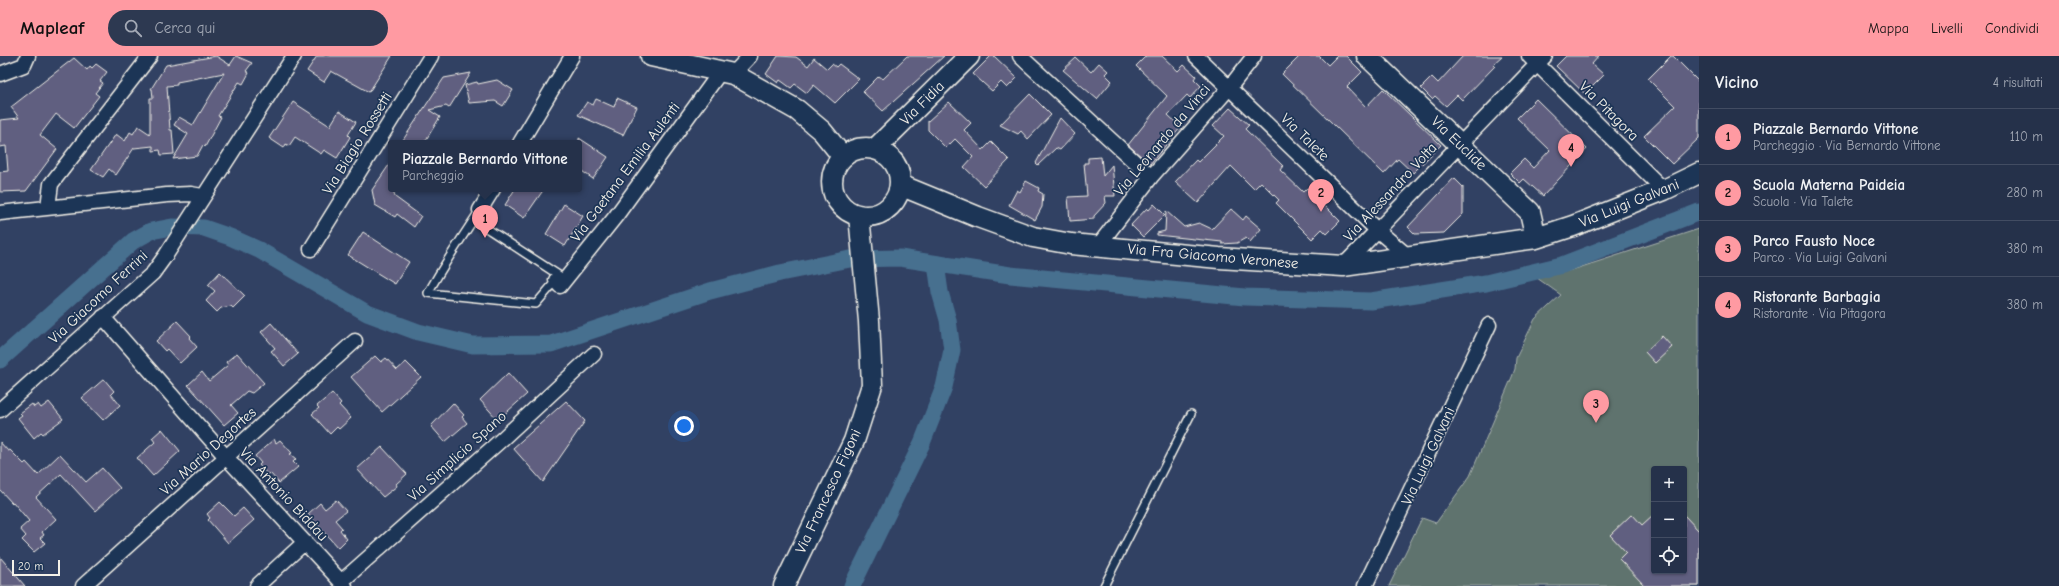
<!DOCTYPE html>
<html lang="it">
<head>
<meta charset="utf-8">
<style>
	:root { --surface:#25314a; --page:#2d3951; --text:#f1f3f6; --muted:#a3a9b5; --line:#424c62; --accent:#ff9aa2 }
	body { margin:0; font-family:"Comic Neue",sans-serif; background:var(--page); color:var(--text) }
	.controls { position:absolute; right:12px; bottom:12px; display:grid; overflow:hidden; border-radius:4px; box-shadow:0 1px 3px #0004 }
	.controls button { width:36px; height:36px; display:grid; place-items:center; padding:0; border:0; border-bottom:1px solid var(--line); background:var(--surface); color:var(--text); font:20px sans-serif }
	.scale { position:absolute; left:12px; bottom:10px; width:48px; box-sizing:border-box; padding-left:4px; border:2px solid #f4f1e8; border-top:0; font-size:11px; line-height:14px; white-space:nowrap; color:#f4f1e8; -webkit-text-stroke:3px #1d3557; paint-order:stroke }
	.you { position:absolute; left:684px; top:370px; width:14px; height:14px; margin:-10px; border:3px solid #fff; border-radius:50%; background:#1a73e8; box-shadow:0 0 0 6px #1a73e833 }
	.badge { display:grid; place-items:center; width:26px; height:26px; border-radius:50%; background:var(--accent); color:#111; font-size:13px; font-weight:700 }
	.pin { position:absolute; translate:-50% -33px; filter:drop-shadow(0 1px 2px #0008) }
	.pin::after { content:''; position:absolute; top:21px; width:14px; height:12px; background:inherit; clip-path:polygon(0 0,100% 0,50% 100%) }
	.popup { position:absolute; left:388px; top:84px; width:194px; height:52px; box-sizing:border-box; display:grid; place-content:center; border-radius:4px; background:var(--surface); filter:drop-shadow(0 1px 3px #0005); font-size:13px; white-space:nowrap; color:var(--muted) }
	.popup b { font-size:15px; color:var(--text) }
	.popup::after { content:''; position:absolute; left:50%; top:100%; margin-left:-8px; border:8px solid transparent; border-top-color:var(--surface) }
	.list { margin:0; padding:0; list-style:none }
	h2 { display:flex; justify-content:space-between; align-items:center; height:52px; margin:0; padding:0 16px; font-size:17px }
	h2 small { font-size:13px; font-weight:400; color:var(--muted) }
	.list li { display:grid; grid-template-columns:26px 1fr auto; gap:12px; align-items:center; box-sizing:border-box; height:56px; padding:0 16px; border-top:1px solid var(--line) }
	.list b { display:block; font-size:15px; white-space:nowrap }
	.list p { margin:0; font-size:13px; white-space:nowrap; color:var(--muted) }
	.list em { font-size:13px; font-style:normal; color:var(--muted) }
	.icon { flex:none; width:22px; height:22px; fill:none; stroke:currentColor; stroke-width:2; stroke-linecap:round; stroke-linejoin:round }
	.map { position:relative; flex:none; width:1699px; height:530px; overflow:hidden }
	header { display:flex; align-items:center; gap:24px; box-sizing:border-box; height:56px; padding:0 20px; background:var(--accent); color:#111 }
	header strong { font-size:19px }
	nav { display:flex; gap:22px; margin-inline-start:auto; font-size:14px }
	.search { width:280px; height:36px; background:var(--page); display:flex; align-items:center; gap:10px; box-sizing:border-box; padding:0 14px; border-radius:22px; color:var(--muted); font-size:15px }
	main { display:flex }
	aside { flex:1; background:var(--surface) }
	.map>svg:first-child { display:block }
</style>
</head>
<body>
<header>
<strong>Mapleaf</strong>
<div class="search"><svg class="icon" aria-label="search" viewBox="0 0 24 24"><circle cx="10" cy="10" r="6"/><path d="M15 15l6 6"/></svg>Cerca qui</div>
<nav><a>Mappa</a><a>Livelli</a><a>Condividi</a></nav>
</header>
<main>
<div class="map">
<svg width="1699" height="530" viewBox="0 0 1699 530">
	<rect width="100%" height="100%" fill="#314163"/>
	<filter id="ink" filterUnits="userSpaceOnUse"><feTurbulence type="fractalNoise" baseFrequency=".025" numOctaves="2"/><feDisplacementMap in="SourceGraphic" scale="8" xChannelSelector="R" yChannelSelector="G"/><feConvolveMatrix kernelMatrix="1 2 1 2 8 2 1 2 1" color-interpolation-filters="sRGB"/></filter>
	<g filter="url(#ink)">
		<path fill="#5e736e" stroke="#a9b2ab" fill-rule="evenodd" d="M1699 173V530H1389L1422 462 1436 467 1470 420 1512 321 1515 313 1516 302 1535 263 1561 239 1537 222 1572 214ZM1654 413H1684V515H1654Z"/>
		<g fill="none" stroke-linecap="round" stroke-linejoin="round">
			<path stroke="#476f8f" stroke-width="17" d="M0 304 133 185 151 175 172 171 204 172 230 181 259 194 367 257 418 276 473 289 551 288 710 235 780 217 850 203 900 202 1010 219 1245 241 1371 245 1486 227 1562 209 1699 156
				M852 530 922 387 944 331 952 294 948 264 940 236 936 208"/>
		</g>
		<path fill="#605e80" stroke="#f4f1e8" d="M216 0 230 9 236 0 252 7 246 15 249 17 243 28 239 26 218 60 221 61 205 91 203 89 197 100 173 103 188 78 174 69 179 61 193 69 224 17 177 26V29L167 30 170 74H172L174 98 161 99 160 94 153 95V90L134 92 116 119 109 113 103 121 91 114 116 78 125 85 130 76 133 78 138 70 150 78V42H153L152 33H151L166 9Z
			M317 0H392L369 36 331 15 324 26 307 15Z
			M778 0 796 1 808 10 814 2 827 13 832 8 836 11 839 8 859 23 835 47 814 29 807 37 795 28 791 32 780 24 778 27 766 18Z
			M907 0H944L883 55 863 36 879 20 883 23Z
			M991 0H994L1017 22 1007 32 1001 26 992 35 973 18Z
			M1146 0H1162L1178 15 1184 9 1196 20 1194 23 1201 30 1190 42 1187 39 1168 59 1181 71 1150 108 1128 89 1167 40 1136 10Z
			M1300 0H1319L1328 9 1337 0H1346L1362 16 1347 31 1366 51 1383 33 1441 89 1413 117 1398 103 1384 118 1282 18Z
			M1463 0H1502L1493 8 1495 10 1462 44 1457 39 1446 50 1435 40 1432 43 1421 32 1432 21 1438 27Z
			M1566 0H1599L1592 8 1604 19 1585 38 1556 10Z
			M1671 0H1673L1699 26V82L1672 108 1644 80 1675 50 1648 23Z
			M74 2 87 14 90 10 92 12 96 8 107 16 100 25 103 27 95 37 99 40 74 72 56 58 40 79 57 93 26 135 0 136V116L8 115 6 90 0 91V64L19 62 11 51Z
			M1076 2 1091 16 1099 7 1108 15 1105 18 1112 25 1097 43 1063 14Z
			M471 17 449 52 446 50 429 54 440 61 424 87H401L444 22Z
			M497 24 513 34 503 50 495 45 469 47 465 29 477 26 478 28Z
			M1030 38 1051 59 1028 83 1021 75 1018 78 1000 69Z
			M617 42 637 51 623 79 578 59 587 46 593 49 596 43 614 51Z
			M1536 43 1587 93 1543 140 1524 123 1520 127 1510 117 1524 103 1533 112 1550 94 1517 62Z
			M293 46 330 70 339 55 356 66 348 79 350 81 337 102 324 94 321 98 295 81 289 90 286 88 284 92 269 82Z
			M949 46 971 67 964 74 983 94 991 86 1009 104 984 130 964 111 973 101 955 83 946 92 928 74V65Z
			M1230 52 1249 69 1245 73 1283 110 1280 114 1303 136 1307 132 1340 165 1327 178 1322 173 1312 183 1276 147 1279 144 1261 126 1254 133 1231 110 1198 147 1175 126 1196 104 1198 106 1224 80 1213 70Z
			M1060 62 1075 78 1060 94 1056 92 1038 109 1036 107Z
			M579 82 608 101 593 123 579 113Z
			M1101 101 1103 120 1112 109 1115 140H1105L1106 147 1094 160V163L1070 165 1068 141 1087 140 1084 107H1088V102Z
			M391 106V133H393L395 141 421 160 414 171 397 158 395 161 375 149 372 134Z
			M1454 122 1463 131V158L1444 177 1415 178 1408 171Z
			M1026 125 1039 132 1038 135 1043 138 1042 151 1035 164 1009 149 1017 134 1020 136Z
			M515 133H544L524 162 505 149Z
			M564 148 583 160 565 190 546 178Z
			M1154 148 1165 159 1143 181 1131 169 1147 152 1149 154Z
			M1231 153 1243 164 1246 160 1261 173 1250 186 1246 182 1237 187 1222 188V186L1157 179V177L1165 175 1166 155 1184 171 1199 167 1212 173Z
			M363 176 409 206 395 228 348 199Z
			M220 216 245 240 233 252 231 250 221 252 217 256 206 245 215 235 208 229Z
			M177 265 191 280 189 282 197 291 180 307 167 293 165 295 156 285Z
			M271 267 298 298 284 310 271 295 275 292 261 276Z
			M1662 280 1672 291 1655 307 1645 296Z
			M237 297 264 327 252 337 247 335 231 349 238 357 224 369 188 329 202 316 209 325 228 309 226 306Z
			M375 300 381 306 386 302 397 314 406 306 421 321 382 356 351 321Z
			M508 317 527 338 498 364 480 344Z
			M104 323 114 335 111 338 120 349 103 364 82 342Z
			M332 337 341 347 339 349 351 362 339 373 337 371 330 378 312 358 319 352 317 350Z
			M566 345 585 365 543 426 513 392Z
			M49 346 63 363 43 378 41 376 34 382 18 362 22 359 20 357 32 348 34 351 38 348 41 352Z
			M453 347 464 359 462 361 467 367 445 386 431 370Z
			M162 373 180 395 153 420 137 402 155 386 152 382Z
			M274 383 276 387 280 384 292 397 290 398 296 403 293 406 298 411 279 427 270 417 268 419 259 409 261 407 255 400Z
			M0 386 8 395 10 394 24 408 26 406 38 419 60 398 86 426 102 412 120 432 95 455 61 418 36 441 56 463 42 476 44 479 40 482 45 487 34 496 22 484 26 480 20 473 29 465 13 446 12 447 0 434Z
			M382 391 407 418 396 428 397 430 383 441 357 413Z
			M336 444 346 455 335 464 342 472 340 474 347 483 338 492 308 458 320 447 325 453Z
			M220 446 234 460 243 452 254 464 228 487 208 464 210 462 207 458Z
			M1632 458 1642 469 1654 458V515H1684V459L1699 475V530H1645L1619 503 1626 496 1610 479Z
			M0 501 25 530H0Z"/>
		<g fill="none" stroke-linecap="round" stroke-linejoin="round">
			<g stroke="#f4f1e8" stroke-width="10">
				<path id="lane" d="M474 164 560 220 536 248 428 237C444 208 462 181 480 154
					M1104 530 1191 358"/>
			</g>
			<g stroke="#f4f1e8" stroke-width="17">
				<path id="street" d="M1020 0 1151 121
					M1196 0 1377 174 1409 201
					M1529 0 1664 134
					M0 18 24 9 28 0
					M733 18 750 0
					M520 87 572 0
					M48 151 51 128 150 0
					M480 154 493 133
					M0 157 167 139 191 138 202 140
					M1098 190 1151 121 1230 31 1254 0
					M311 193 431 0
					M1343 210 1545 0
					M556 224 560 230 616 160 721 15
					M103 261 226 401 345 530
					M0 354 153 217 166 199 294 0
					M341 526 500 385 594 298
					M83 530 355 285
					M257 530 305 486
					M1365 530 1489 269"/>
			</g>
			<g stroke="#f4f1e8" stroke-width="23">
				<path id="secondary" d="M651 0 733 18 797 54 822 75 843 101
					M1367 0 1530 156 1536 182
					M832 126a34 34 0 1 1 68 0a34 34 0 1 1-68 0Z
					M875 93 969 0
					M900 129 978 161 1033 181 1071 188 1219 202 1343 210 1536 182 1573 170 1664 134 1699 117
					M784 530 854 385 872 329 869 265 859 159"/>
			</g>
			<use href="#lane" stroke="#1d3557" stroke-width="7"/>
			<use href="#street" stroke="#1d3557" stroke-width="14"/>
			<use href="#secondary" stroke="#1d3557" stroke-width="20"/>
		</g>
	</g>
	<g text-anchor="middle" stroke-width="3.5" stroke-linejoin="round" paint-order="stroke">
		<g font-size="15" fill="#f4f1e8" stroke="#1d3557">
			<text transform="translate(922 47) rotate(-45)" y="5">Via Fidia</text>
			<text transform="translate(1609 55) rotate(45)" y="5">Via Pitagora</text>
			<text transform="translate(1305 81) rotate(44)" y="5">Via Talete</text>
			<text transform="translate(1162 84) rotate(-50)" y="5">Via Leonardo da Vinci</text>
			<text transform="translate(357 87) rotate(-58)" y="5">Via Biagio Rossetti</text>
			<text transform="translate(1459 87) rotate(44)" y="5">Via Euclide</text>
			<text transform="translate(625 116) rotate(-53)" y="5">Via Gaetana Emilia Aulenti</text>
			<text transform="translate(1390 136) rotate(-47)" y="5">Via Alessandro Volta</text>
			<text transform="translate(1629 147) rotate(-22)" y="5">Via Luigi Galvani</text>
			<text transform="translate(1213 200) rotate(5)" y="5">Via Fra Giacomo Veronese</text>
			<text transform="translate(98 241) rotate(-43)" y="5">Via Giacomo Ferrini</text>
			<text transform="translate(208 395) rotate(-42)" y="5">Via Mario Degortes</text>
			<text transform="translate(457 400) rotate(-42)" y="5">Via Simplicio Spano</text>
			<text transform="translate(1428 400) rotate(-65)" y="5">Via Luigi Galvani</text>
			<text transform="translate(828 435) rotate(-65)" y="5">Via Francesco Figoni</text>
			<text transform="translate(284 438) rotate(47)" y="5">Via Antonio Biddau</text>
		</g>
	</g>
</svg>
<div class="controls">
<button>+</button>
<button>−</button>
<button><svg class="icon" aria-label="locate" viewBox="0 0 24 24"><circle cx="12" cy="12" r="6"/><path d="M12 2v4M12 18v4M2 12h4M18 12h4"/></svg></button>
</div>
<div class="scale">20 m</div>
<div class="you"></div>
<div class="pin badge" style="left:485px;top:182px">1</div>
<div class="popup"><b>Piazzale Bernardo Vittone</b>Parcheggio</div>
<div class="pin badge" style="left:1321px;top:156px">2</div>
<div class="pin badge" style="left:1596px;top:367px">3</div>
<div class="pin badge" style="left:1571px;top:111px">4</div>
</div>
<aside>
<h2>Vicino<small>4 risultati</small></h2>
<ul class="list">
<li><span class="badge">1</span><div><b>Piazzale Bernardo Vittone</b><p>Parcheggio · Via Bernardo Vittone</p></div><em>110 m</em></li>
<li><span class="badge">2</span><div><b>Scuola Materna Paideia</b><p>Scuola · Via Talete</p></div><em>280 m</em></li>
<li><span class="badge">3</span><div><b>Parco Fausto Noce</b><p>Parco · Via Luigi Galvani</p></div><em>380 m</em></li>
<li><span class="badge">4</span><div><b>Ristorante Barbagia</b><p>Ristorante · Via Pitagora</p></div><em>380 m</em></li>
</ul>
</aside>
</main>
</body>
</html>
